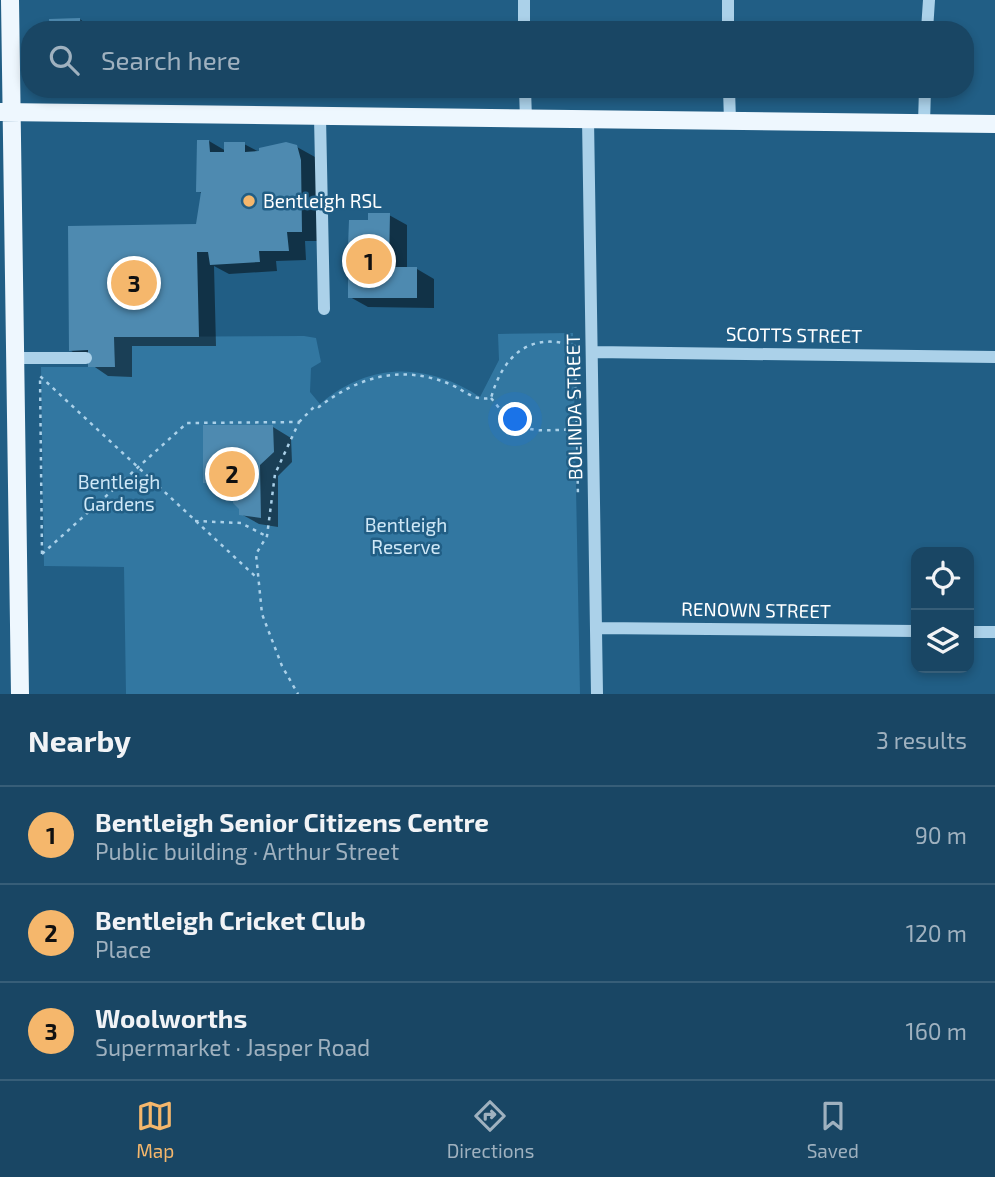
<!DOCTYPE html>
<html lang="en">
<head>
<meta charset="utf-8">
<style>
	:root { --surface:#194664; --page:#224d6a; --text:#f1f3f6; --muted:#9fb1bf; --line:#375e78; --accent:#f5b76c }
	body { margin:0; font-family:"Exo 2",sans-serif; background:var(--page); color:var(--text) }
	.controls { position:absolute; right:21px; bottom:21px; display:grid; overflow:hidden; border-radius:14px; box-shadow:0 4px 10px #0003 }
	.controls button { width:63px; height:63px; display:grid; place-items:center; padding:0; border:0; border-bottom:2px solid var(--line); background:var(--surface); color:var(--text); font:35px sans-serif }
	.you { position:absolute; left:516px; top:420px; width:24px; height:24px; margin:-18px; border:5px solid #fff; border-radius:50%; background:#1a73e8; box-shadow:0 0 0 10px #1a73e833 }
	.badge { display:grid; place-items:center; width:46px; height:46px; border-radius:50%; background:var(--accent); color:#111; font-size:23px; font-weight:700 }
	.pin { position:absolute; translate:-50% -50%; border:4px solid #fff; box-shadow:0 2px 7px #0006 }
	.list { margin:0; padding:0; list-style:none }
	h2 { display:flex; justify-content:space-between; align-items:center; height:91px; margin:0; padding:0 28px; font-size:30px }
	h2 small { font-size:23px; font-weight:400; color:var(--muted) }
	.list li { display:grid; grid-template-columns:46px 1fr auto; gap:21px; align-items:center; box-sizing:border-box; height:98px; padding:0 28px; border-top:2px solid var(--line) }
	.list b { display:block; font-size:26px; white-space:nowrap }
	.list p { margin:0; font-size:23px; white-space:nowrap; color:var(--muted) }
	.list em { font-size:23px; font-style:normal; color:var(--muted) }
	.icon { flex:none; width:38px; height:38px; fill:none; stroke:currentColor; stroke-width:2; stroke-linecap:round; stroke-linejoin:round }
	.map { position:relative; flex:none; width:995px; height:694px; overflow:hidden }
	.search { position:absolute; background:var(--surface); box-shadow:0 4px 10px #0003; left:21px; right:21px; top:21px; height:77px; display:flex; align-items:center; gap:18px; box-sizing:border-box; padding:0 24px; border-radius:28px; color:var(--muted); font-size:26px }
	.sheet { height:385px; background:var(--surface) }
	nav { display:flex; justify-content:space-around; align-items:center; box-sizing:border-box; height:98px; border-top:2px solid var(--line); background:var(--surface); font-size:19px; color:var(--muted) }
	nav a { display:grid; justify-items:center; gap:4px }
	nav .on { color:var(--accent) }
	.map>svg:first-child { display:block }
</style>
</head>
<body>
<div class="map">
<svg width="995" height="694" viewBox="0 0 995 694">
	<rect width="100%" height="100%" fill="#215e85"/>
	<path fill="#3277a1" d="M573 333 580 694H126L124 567 44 566 41 367H115L114 337 304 336 316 338 321 362 311 368 310 392 320 404C369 362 427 362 480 397L499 360 498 334Z"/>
	<path fill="#0007" d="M80 19 93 30H51Z
		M209 141 226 151 244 144 261 153 297 147 315 157 320 241H305L306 260 276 261 277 271 229 274 214 266 216 346H132V377L108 376 70 350 198 226 203 194 198 191Z
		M389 215 407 225V269H417L434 279V308L368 307 350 297 369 257 350 246 369 222Z
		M273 427 291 438 292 462 278 476V527L259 524 241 514 235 493H223L205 482Z"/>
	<path fill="#4e8ab0" d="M80 18 81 30H50L49 19Z
		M197 140H209L210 152H224V142H245V152L259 151V148L286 142 297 145 301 160 302 232H287L289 251H259L260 262 210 265 208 252H197L199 337H114L115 367H88V350L69 351 68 226 196 224 201 192H196Z
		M368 213H390L389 267H417V298H348V255H372V247H348L349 220H368Z
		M203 425H273L274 452 260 465 261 518 239 515V509L233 503V490L227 483H203Z"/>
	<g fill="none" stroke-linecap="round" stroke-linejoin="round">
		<path stroke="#abd1e9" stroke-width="2.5" stroke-dasharray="3.5 5" stroke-linecap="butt" d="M491 398C521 436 532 431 577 429
			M299 422 315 406 319 407C359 376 403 364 452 385 467 392 474 401 491 398 503 356 529 331 575 346L578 497
			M195 521 241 523 266 536
			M42 554 187 423 299 422 275 474 267 536 256 554 262 614 282 666 298 694
			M42 554 40 376 256 577"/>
		<path stroke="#abd1e9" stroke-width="12" d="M524 0V30
			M728 0V30
			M927 30 929 0
			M525 89 526 119
			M729 89 730 121
			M320 117 324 309
			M588 119 597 694
			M924 123 925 89
			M593 352 995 357
			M16 358H86
			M596 628 916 631
			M969 632H995"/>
		<path stroke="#eef7fe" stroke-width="18" d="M10 0 20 694
			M0 112 995 124"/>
	</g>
	<circle fill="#f5b76c" stroke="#215e85" stroke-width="2.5" cx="249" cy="201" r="7"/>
	<g text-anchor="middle" stroke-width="5" stroke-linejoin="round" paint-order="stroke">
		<g font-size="19" fill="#fff" stroke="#215e85" text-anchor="start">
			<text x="263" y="208">Bentleigh RSL</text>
		</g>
		<g font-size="19" fill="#fff" stroke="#215e85">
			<text transform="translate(794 335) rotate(1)" y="7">SCOTTS STREET</text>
			<text transform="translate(574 407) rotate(-91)" y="7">BOLINDA STREET</text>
			<text transform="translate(756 610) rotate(1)" y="7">RENOWN STREET</text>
		</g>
		<g font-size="19" fill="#cfe8f7" stroke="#215e85">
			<text x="119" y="489">Bentleigh<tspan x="119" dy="22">Gardens</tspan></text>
			<text x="406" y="532">Bentleigh<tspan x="406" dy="22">Reserve</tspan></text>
		</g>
	</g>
</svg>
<div class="controls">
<button><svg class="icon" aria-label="locate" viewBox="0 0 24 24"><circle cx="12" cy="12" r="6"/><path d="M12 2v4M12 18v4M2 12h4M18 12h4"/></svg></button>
<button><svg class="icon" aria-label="layers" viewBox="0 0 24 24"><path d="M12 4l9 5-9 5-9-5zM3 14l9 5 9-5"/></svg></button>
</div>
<div class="you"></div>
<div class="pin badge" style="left:369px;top:261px">1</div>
<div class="pin badge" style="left:232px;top:474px">2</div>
<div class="pin badge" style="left:134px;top:283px">3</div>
<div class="search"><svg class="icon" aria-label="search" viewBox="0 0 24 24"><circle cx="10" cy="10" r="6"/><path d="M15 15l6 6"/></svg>Search here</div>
</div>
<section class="sheet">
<h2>Nearby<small>3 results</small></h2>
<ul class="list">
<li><span class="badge">1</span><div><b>Bentleigh Senior Citizens Centre</b><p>Public building · Arthur Street</p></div><em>90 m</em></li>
<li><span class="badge">2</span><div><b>Bentleigh Cricket Club</b><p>Place</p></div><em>120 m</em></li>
<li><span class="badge">3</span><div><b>Woolworths</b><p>Supermarket · Jasper Road</p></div><em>160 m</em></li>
</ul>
</section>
<nav>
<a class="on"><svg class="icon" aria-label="map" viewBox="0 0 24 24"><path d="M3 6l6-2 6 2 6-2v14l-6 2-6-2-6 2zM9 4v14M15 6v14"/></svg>Map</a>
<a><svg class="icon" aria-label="directions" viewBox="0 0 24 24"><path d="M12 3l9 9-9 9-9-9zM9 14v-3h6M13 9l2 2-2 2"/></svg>Directions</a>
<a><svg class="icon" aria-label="saved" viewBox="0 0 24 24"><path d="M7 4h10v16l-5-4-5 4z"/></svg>Saved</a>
</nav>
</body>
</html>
